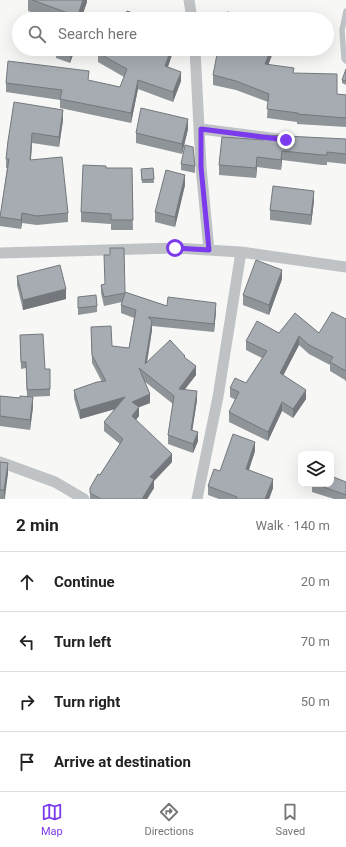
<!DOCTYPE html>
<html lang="en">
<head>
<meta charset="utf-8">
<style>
	:root { --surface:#fff; --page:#f2f2f2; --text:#222; --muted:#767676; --line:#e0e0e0; --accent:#7c3aed }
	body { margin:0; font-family:Roboto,sans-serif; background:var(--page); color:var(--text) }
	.controls { position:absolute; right:12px; bottom:12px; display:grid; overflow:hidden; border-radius:8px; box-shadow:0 4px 16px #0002 }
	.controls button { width:36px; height:36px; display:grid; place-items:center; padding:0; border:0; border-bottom:1px solid var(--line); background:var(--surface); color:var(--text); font:20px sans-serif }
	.stop { position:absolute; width:12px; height:12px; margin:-9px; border:3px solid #7c3aed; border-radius:50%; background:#fff }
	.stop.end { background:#7c3aed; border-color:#fff; box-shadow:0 1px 4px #0008 }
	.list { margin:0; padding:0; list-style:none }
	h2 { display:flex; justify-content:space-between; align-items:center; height:52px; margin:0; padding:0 16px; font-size:17px }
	h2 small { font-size:13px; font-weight:400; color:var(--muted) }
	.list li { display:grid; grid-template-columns:26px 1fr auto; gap:12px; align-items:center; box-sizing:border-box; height:60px; padding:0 16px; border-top:1px solid var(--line) }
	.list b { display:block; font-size:15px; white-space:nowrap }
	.list em { font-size:13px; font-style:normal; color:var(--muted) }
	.icon { flex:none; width:22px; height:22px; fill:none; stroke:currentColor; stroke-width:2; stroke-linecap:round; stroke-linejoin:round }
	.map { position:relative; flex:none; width:346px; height:499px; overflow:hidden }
	.search { position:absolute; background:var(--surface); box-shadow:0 4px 16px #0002; left:12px; right:12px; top:12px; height:44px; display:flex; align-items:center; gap:10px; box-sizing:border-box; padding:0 14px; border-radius:22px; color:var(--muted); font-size:15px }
	.sheet { height:292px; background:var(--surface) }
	nav { display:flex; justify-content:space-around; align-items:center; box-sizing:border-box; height:56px; border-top:1px solid var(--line); background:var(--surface); font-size:11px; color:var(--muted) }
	nav a { display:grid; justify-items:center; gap:2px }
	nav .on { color:var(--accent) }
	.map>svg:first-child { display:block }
</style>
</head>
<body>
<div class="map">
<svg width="346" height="499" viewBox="0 0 346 499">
	<rect width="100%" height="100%" fill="#f7f8f5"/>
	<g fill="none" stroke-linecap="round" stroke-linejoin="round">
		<path stroke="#c0c3c6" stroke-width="5.5" d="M346 11 342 30 344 59 346 61"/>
		<path stroke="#c0c3c6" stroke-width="11" d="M189 0 192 19
			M195 49 201 167 209 250
			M201 129 279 139
			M0 253 175 248 241 252 346 267
			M0 462 55 482 84 499
			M197 499 218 397 241 252"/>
	</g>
	<path fill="#8f9499" d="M28 0H87V2L82 16V19H50L28 11Z
		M56 49H75L70 63 56 58Z
		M272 49V55L268 65 294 73 337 94 346 95V127L297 124V122L267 118 268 102 236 90 213 85V75Z
		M98 53 168 67 181 81 173 102 138 89 131 123 60 108V100L6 92V83L89 81 120 87 124 77 98 62Z
		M346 69V85L342 83V80Z
		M63 120 59 147 32 143 31 160 68 213V222L37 225 22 223 21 229 0 226V217L7 168H6V159L8 141Z
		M188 129 182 154 136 143V133Z
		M346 139V164L327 162V165H322L282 160 281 170 257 167 256 178 219 175V165L264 140Z
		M181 164 195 166V173L181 170Z
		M106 168H132L133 230H111V224L81 222V212Z
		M153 168 154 183H142L141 172Z
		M185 185 175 227 155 222V212Z
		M314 201 311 225 270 220V210Z
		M17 276 66 299 23 310 17 285Z
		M282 279 269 315 243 305V295Z
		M101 285 167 306 216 311 214 332 152 326V330L147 363 185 358 196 375 185 389 197 400 192 431 198 441 193 453 168 444V435L173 404 144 381 150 403 139 407V416L136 420 172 462 154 481V488L147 499H90V488L100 475 120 444 104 431V422L116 409 80 419 74 398V390L102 382 92 363 91 327 112 346 129 348 134 318 121 313V305L122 302 104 306 101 293Z
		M78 297 97 306V312L78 315Z
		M346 319V382L345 380 330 371V365L309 354 299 345 283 375 306 399 293 418 282 411 268 441 229 422V412L236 400 230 397V388L246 383 262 358 246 350V341L279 333H319Z
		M20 335 45 369H50V396L27 397 33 407 30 430 0 426V396L20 398 27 397 26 368 21 369Z
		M255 451 249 470 273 488 269 499H219L208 495V486L220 471Z
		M0 462 8 473 5 499H0Z
		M346 482V499H334L312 492V484H331Z"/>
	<path fill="#74787d" d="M83 0H87V2L81 19 78 15Z
		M71 49H75L70 63V50Z
		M171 49H174L165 76V66Z
		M271 49H272V55L265 74V64Z
		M181 72V81L173 102V92Z
		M138 80V89L131 123V113Z
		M63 110V120L59 147V137Z
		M188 119V129L182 154V144Z
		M32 133V143L30 169V160Z
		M282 151V160L281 170V160Z
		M257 157V167L256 178V168Z
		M185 175V185L175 227V217Z
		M314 191V201L311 225V215Z
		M22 213V223L21 229V220Z
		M282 270V279L269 315V305Z
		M66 289V299L23 310V300Z
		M216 303V311L214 332V324Z
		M152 321V330L145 373V364Z
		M299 336V345L280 382V373Z
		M196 366V375L179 397V389Z
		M306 390V399L293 418V409Z
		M197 391V400L191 439V430Z
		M150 394V403L132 410V402Z
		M33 397V407L30 430V420Z
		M125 397V406L80 419V410Z
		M282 402V411L268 441V432Z
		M139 407V416L132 425V416Z
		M198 432V441L193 453V444Z
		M255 442V451L246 478V469Z
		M172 454V462L154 481V488L147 499H142L150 477Z
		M8 463V473L4 499V490Z
		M273 479V488L269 499H265Z"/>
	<path fill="#a6acb2" stroke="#74787d" d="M32 0H83L78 15 82 16 81 19H66L68 13Z
		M127 11 151 19H125Z
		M227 12 238 14 237 19H225Z
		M302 17 305 19H300Z
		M100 49H171L165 66 181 72 173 92 138 80 131 113 60 99 62 90 6 83 8 61 89 71 88 80 120 87 127 69 98 53Z
		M218 49H271L265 64 294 68 293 73 337 74V94L346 95V118L297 114 298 113 267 109 269 94 236 81 213 75Z
		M346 69V81L342 80Z
		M14 102 63 110 59 137 32 133 30 160 62 157 68 213 37 216 22 213 21 220 0 217 9 159H6L8 141Z
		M141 108 188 119 182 144 136 133Z
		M265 135 346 139V154L327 152V155H322L282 151 281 160 257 157 256 168 219 165 222 137 264 140Z
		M185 145 193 147 195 166 181 164Z
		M83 165 106 166V168H132L133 220H111V214L81 212Z
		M153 168 154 179 142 180 141 169Z
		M166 170 185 175 175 217 155 212Z
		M273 186 314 191 311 215 270 210Z
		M110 248H124L125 292 167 306 168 297 216 303 214 324 148 317 152 321 145 364 170 340 185 356 184 357 196 366 179 389 197 391 191 430 198 432 193 444 168 435 174 396 139 368 150 394 132 402 139 407 132 416 172 454 150 477 154 479 142 499H101L90 493V488L98 474 100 475 123 439 104 422 125 397 80 410 74 390 97 382 106 381 92 355 91 327 111 326 112 346 129 348 136 310 121 305 125 293 104 297 101 285 105 284 104 255H110Z
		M256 260 282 270 269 305 243 295Z
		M60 265 66 289 23 300 17 276Z
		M96 295 97 306 78 308V297Z
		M332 312 346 319V371L330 362 333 357 309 345 299 336 280 373 306 390 293 409 282 402 268 432 229 412 239 392 230 388 235 378 246 383 267 351 246 341 257 321 279 333 295 313 319 333Z
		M43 334 45 369H50V389L27 390 26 362H21L20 335Z
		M0 396 20 398V396L33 397 30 420 0 416Z
		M233 434 255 442 246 469 273 479 265 499H236L237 497 208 486 214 469 220 471Z
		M0 462 8 463 4 490H0Z
		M331 476 346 482V495L315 484H331Z"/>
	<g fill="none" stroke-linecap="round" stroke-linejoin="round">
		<path stroke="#7c3aed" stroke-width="5" d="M175 248 209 250 201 167V129L286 140"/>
	</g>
</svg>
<div class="controls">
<button><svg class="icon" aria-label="layers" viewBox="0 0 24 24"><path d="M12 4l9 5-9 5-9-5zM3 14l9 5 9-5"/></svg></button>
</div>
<div class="stop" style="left:175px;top:248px"></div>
<div class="stop end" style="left:286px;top:140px"></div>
<div class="search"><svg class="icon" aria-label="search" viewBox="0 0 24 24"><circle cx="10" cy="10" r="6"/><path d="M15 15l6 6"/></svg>Search here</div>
</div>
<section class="sheet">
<h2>2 min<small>Walk · 140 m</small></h2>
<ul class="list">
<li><svg class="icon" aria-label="ahead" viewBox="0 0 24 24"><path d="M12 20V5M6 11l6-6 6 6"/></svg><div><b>Continue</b></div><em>20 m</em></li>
<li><svg class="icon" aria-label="left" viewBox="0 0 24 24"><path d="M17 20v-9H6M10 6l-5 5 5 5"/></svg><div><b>Turn left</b></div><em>70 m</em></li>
<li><svg class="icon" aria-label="right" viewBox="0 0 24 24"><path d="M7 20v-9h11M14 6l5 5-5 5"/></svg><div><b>Turn right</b></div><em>50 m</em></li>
<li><svg class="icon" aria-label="arrive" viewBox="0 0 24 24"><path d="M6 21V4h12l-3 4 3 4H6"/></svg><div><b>Arrive at destination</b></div></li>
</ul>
</section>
<nav>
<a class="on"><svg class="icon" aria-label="map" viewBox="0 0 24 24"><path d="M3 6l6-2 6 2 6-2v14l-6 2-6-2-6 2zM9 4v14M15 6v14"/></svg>Map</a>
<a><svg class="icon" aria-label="directions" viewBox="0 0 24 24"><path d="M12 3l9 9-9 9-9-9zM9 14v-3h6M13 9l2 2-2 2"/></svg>Directions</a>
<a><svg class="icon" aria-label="saved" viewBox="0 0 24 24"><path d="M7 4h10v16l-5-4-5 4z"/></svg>Saved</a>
</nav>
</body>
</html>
